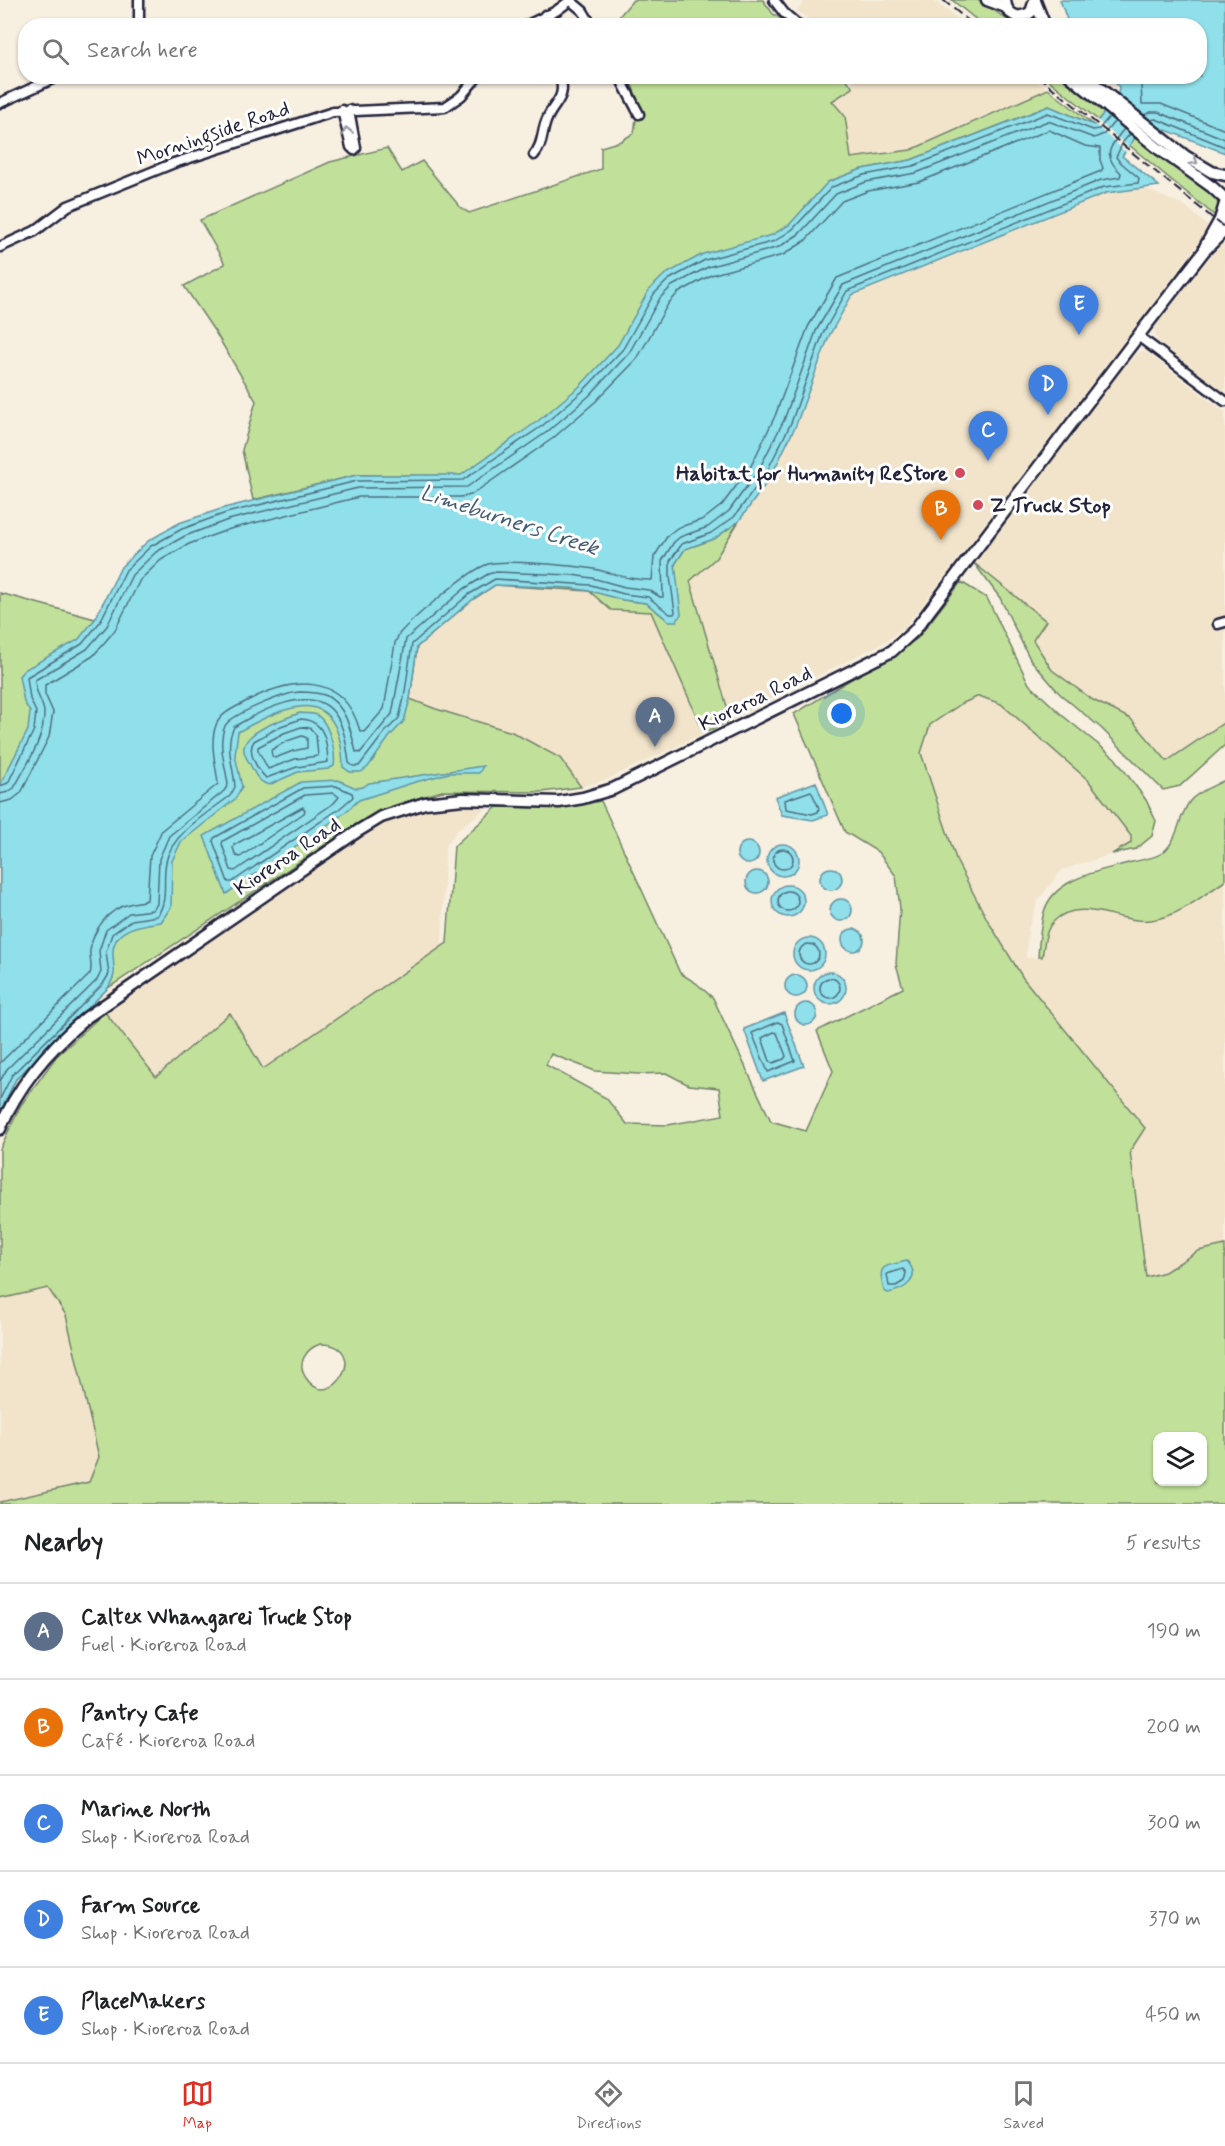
<!DOCTYPE html>
<html lang="en">
<head>
<meta charset="utf-8">
<style>
	:root { --surface:#fff; --page:#f6f6f6; --text:#202124; --muted:#757577; --line:#e0e0e0; --accent:#d93025 }
	body { margin:0; font-family:Mynerve,sans-serif; background:var(--page); color:var(--text) }
	.controls { position:absolute; right:18px; bottom:18px; display:grid; overflow:hidden; border-radius:12px; box-shadow:0 2px 4px #0004 }
	.controls button { width:54px; height:54px; display:grid; place-items:center; padding:0; border:0; border-bottom:2px solid var(--line); background:var(--surface); color:var(--text); font:30px sans-serif }
	.you { position:absolute; left:842px; top:714px; width:21px; height:21px; margin:-15px; border:4px solid #fff; border-radius:50%; background:#1a73e8; box-shadow:0 0 0 9px #1a73e833 }
	.badge { display:grid; place-items:center; width:39px; height:39px; border-radius:50%; background:var(--accent); color:#fff; font-size:20px; font-weight:700 }
	.pin { position:absolute; translate:-50% -50px; filter:drop-shadow(0 2px 3px #0008) }
	.pin::after { content:''; position:absolute; top:32px; width:21px; height:18px; background:inherit; clip-path:polygon(0 0,100% 0,50% 100%) }
	.list { margin:0; padding:0; list-style:none }
	h2 { display:flex; justify-content:space-between; align-items:center; height:78px; margin:0; padding:0 24px; font-size:26px }
	h2 small { font-size:20px; font-weight:400; color:var(--muted) }
	.list li { display:grid; grid-template-columns:39px 1fr auto; gap:18px; align-items:center; box-sizing:border-box; height:96px; padding:0 24px; border-top:2px solid var(--line) }
	.list b { display:block; font-size:22px; white-space:nowrap }
	.list p { margin:0; font-size:20px; white-space:nowrap; color:var(--muted) }
	.list em { font-size:20px; font-style:normal; color:var(--muted) }
	.icon { flex:none; width:33px; height:33px; fill:none; stroke:currentColor; stroke-width:2; stroke-linecap:round; stroke-linejoin:round }
	.map { position:relative; flex:none; width:1225px; height:1504px; overflow:hidden }
	.search { position:absolute; background:var(--surface); box-shadow:0 2px 4px #0004; left:18px; right:18px; top:18px; height:66px; display:flex; align-items:center; gap:15px; box-sizing:border-box; padding:0 21px; border-radius:24px; color:var(--muted); font-size:22px }
	.sheet { height:558px; background:var(--surface) }
	nav { display:flex; justify-content:space-around; align-items:center; box-sizing:border-box; height:84px; border-top:2px solid var(--line); background:var(--surface); font-size:16px; color:var(--muted) }
	nav a { display:grid; justify-items:center; gap:3px }
	nav .on { color:var(--accent) }
	.map>svg:first-child { display:block }
</style>
</head>
<body>
<div class="map">
<svg width="1225" height="1504" viewBox="0 0 1225 1504">
	<rect width="100%" height="100%" fill="#f7efe0"/>
	<filter id="ink" filterUnits="userSpaceOnUse"><feTurbulence type="fractalNoise" baseFrequency=".0167" numOctaves="2"/><feDisplacementMap in="SourceGraphic" scale="12" xChannelSelector="R" yChannelSelector="G"/><feConvolveMatrix kernelMatrix="1 2 1 2 8 2 1 2 1" color-interpolation-filters="sRGB"/></filter>
	<g filter="url(#ink)">
		<path fill="#f1e4cb" d="M806 0H933L966 25H817L797 11Z
			M854 77H1032L1048 89 911 150 851 158 845 116 832 101 853 88Z
			M1143 188 1185 206 1210 228 921 607 905 626 888 640 731 720 690 581 716 558 739 521 770 478 796 425 829 336 852 295 1106 193Z
			M1222 242 1225 245V392L1158 342 1155 332V326Z
			M1142 351 1146 352 1225 412V616L1210 622 1216 632 1225 629V722L1167 761 1131 719 1093 700 1052 670 1033 640 1046 621 974 563 1132 357Z
			M495 585 590 591 611 610 651 612 704 733 608 779 581 787 560 758 410 699 417 647 472 600Z
			M979 696 1001 704 1088 780 1131 836V843L1112 854 1062 870 1038 900 1028 930 1026 958 1042 957 1045 938 1052 922 1069 912 1091 910 1131 920 1177 912 1225 881V1245L1198 1251 1165 1272 1146 1277 1130 1151 988 921 957 862 921 753 930 725 961 704Z
			M484 805V810L458 829 445 847 442 948 263 1069 156 1077 105 1012 376 827 425 809Z
			M49 1288 66 1315 99 1457 89 1482 0 1502V1299Z"/>
		<path fill="#c1e19a" stroke="#72826a" stroke-width="1.5" fill-rule="evenodd" d="M633 0H763L773 14 792 25H612Z
			M952 0H980L1014 25H983Z
			M629 77H845L853 88 832 101 845 116 851 158 911 150 1048 89 1094 125 1049 106 911 160 862 169 828 182 659 477 357 475 253 500 242 450 256 401 217 335 184 286 225 264 200 220 330 162 387 148 402 172 422 161 461 208 469 213 601 169V147L621 141 634 133 636 119 641 108Z
			M1045 77H1065L1104 113 1098 120Z
			M1135 138 1215 197 1220 209 1219 219 1129 145Z
			M357 519 623 600 646 603 669 621 676 577 675 564 685 549 714 539 739 521 716 558 690 581 731 720 704 733 651 612 611 610 589 591 495 585 472 600 417 647 410 699 436 709 512 732 560 758 581 787 542 792 442 791 396 805 357 824 108 988 16 1079 0 1112V1025Z
			M974 563 1046 621 1033 640 1052 670 1093 700 1131 719 1167 761 1225 722V745L1180 786 1163 790 1101 728 1060 694 1030 659 1000 598Z
			M961 582 987 598 1029 684 1063 716 1115 758 1146 800 1156 821 1152 836 1136 849 1112 854 1131 843V836L1088 780 1001 704 979 696 961 704 930 725 921 753 957 862 988 921 1023 978 1145 1128 1130 1151 1146 1277 1165 1272 1198 1251 1225 1245V1504H0V1502L89 1482 99 1457 66 1315 48 1288 0 1299V1149L21 1105 56 1057 105 1012 156 1077 230 1013 263 1069 447 943 454 846 497 807 559 808 601 801 680 973 696 983 713 998 771 1121 806 1131 833 1071 817 1031 903 988 896 964 900 908 896 876 878 852 845 832 794 714 917 639ZM551 1054 595 1071 638 1074 666 1073 689 1085 719 1088 723 1115 668 1125 627 1124 606 1098 546 1065ZM320 1344C373 1343 332 1416 306 1378 296 1363 306 1349 320 1344ZM1158 1436H1202V1482H1158Z
			M0 593 95 619 104 601 0 1000Z
			M1225 780V881C1203 895 1179 917 1151 920 1120 924 1080 895 1053 922 1045 930 1044 947 1042 957H1038C1039 942 1040 927 1044 912 1054 877 1101 871 1132 862 1141 860 1155 858 1162 853 1179 841 1178 816 1190 801 1198 791 1214 786 1225 780Z"/>
		<path fill="#8fe0ea" stroke="#6394a4" stroke-width="1.5" d="M1060 0H1225V153L1153 125 1135 138 1122 156 1159 186 1106 193 852 295 829 336 796 425 770 478 739 521 714 539 685 549 675 564 681 614 677 621H669L646 603 623 600 590 591 570 588 495 585 472 600 417 647 410 699 404 721 390 736 368 767 361 772H350L343 767C340 682 290 703 238 732L235 755 242 787 235 799 181 842 172 861 171 907 161 922C140 925 111 928 113 956 114 973 117 972 108 988L16 1079 0 1112V785L28 730 30 712 24 702 19 676 24 670 78 640 95 619 121 567 148 541 179 523 224 508 357 475H461L538 421 580 386 618 345 649 290 664 275 703 254 772 235 789 225 828 182 862 169 911 160 1049 106 1094 125 1118 96 1119 87 1110 77 1200 76V26L1069 25Z
			M300 713C304 714 310 713 314 714 329 719 336 752 334 766L328 769 298 772 269 785C258 782 255 774 250 764 247 759 243 754 244 747 247 730 286 718 300 713Z
			M483 766 479 773H449L412 783 359 800 343 814 226 894 204 836 301 782 338 780 356 788 363 787 369 783Z
			M816 782 828 815 813 820 782 815 775 797Z
			M737 853a11 11 0 1 1 22 0a11 11 0 1 1-22 0Z
			M767 860a16 16 0 1 1 32 0a16 16 0 1 1-32 0Z
			M820 879a11 11 0 1 1 22 0a11 11 0 1 1-22 0Z
			M746 882a11 11 0 1 1 22 0a11 11 0 1 1-22 0Z
			M772 901a16 16 0 1 1 32 0a16 16 0 1 1-32 0Z
			M830 910a11 11 0 1 1 22 0a11 11 0 1 1-22 0Z
			M842 940a11 11 0 1 1 22 0a11 11 0 1 1-22 0Z
			M793 954a16 16 0 1 1 32 0a16 16 0 1 1-32 0Z
			M814 988a16 16 0 1 1 32 0a16 16 0 1 1-32 0Z
			M785 986a11 11 0 1 1 22 0a11 11 0 1 1-22 0Z
			M795 1014a11 11 0 1 1 22 0a11 11 0 1 1-22 0Z
			M784 1013 804 1066 763 1081 744 1029Z
			M907 1261C923 1279 904 1290 888 1293L884 1291C877 1264 882 1267 907 1261Z"/>
		<path fill="#f7efe0" d="M1096 119 1130 148 1127 153 1093 123Z"/>
		<g fill="none" stroke-linecap="round" stroke-linejoin="round">
			<path stroke="#4e6e81" stroke-width="1.5" d="M1139 76 1141 85 1142 104H1161L1225 130
				M1144 115 1151 112H1158L1225 139
				M1150 120 1156 119 1225 147
				M301 719C325 721 327 741 328 762L297 767 266 778C258 770 246 752 254 741L281 726Z
				M301 727 310 728 316 735 318 756 295 759 268 769 258 750V747L284 733Z
				M302 736 307 738V748L293 751 275 758 272 756 271 750 287 741Z
				M0 786 8 783 34 730 36 712 30 699 27 677 82 644 100 622 126 570 151 546 182 529 226 513 357 481 463 480 542 426 584 390 623 349 654 294 668 280 705 260 775 241 793 229 832 187 864 175 913 166 1048 113 1093 130 1099 129 1109 117
				M336 786 352 793 353 797 339 809 232 882H228L213 841 214 838 303 788Z
				M811 791 819 808 818 812 812 814 786 809 785 800Z
				M334 793 339 797 334 803 235 871 231 870 222 844 223 841 305 795Z
				M0 794 8 792 14 788C26 766 45 738 44 712 43 702 35 694 35 680L87 649 107 626 132 575 156 552 185 536 228 520 358 488 467 487 547 432 589 396 629 353 660 298 672 286 708 267 779 247 799 234 836 194 866 182 916 173 1048 121 1094 138 1104 134 1115 121
				M0 803 12 800 21 793 49 737 53 712 45 694V685L93 656 115 630 140 580 161 560 189 544 230 529 359 497H460L471 495 552 439 595 402 637 359 668 304 678 293 711 275 783 255 805 241 842 201 868 191 919 182 1049 130 1085 146 1100 148V160L1103 168 1101 171 837 278 808 327 775 416 751 466 722 505 704 519 677 528 668 535 654 557 652 580C632 581 613 573 594 569 576 566 503 559 488 564 469 570 413 618 399 634L395 643 384 709 364 732 360 731C343 670 290 678 245 702 234 708 221 713 216 725 209 744 216 764 218 784L162 830 150 856 147 900C142 902 135 902 129 904 108 909 93 930 90 950 89 958 93 966 90 974L0 1063
				M303 807 305 810 304 813 240 857 236 856 233 848 234 845Z
				M773 859a10 10 0 1 1 20 0a10 10 0 1 1-20 0Z
				M778 901a10 10 0 1 1 20 0a10 10 0 1 1-20 0Z
				M799 954a10 10 0 1 1 20 0a10 10 0 1 1-20 0Z
				M820 988a10 10 0 1 1 20 0a10 10 0 1 1-20 0Z
				M778 1022 782 1024 795 1061 768 1072 752 1033Z
				M774 1032 777 1033 786 1056 784 1059 773 1063 770 1061 762 1038Z
				M0 1081 7 1069 97 980 101 972 99 951 106 930 129 913 152 910 157 904 159 859 169 836 224 791 228 785C226 767 217 745 225 726 231 714 285 693 299 692 307 692 320 693 327 696 347 707 351 732 356 752L360 753 392 714 406 639 464 589 488 574 496 572 572 575 592 578 625 587 649 590 660 597H663L662 561 674 542 680 537 708 527 729 511 758 471 784 420 816 331 843 285 1101 180 1120 177 1121 173C1102 156 1109 147 1124 129
				M0 1099 12 1075 103 984 109 974 106 952 112 934 132 920 157 916C169 900 162 881 166 862 171 834 209 812 230 796L235 787C234 767 224 746 234 727 258 712 313 682 335 714 345 728 347 748 349 763L353 766H359L385 732 399 718 404 698 412 644 468 595 495 579 591 585 624 594 648 597 670 614H674L675 612 670 577V561L682 544 711 533 734 517 765 475 791 423 823 333 847 291 1104 187 1138 183 1139 178 1119 161 1116 157 1123 142 1130 134
				M903 1269 906 1273 904 1281 896 1286H889L887 1274Z"/>
			<g stroke="#22223b" stroke-width="13">
				<path id="minor" d="M774 0 784 13 799 26
					M571 1 583 11 592 26
					M545 15 548 26
					M139 26V0
					M525 26 556 11 571 0
					M619 76 639 114
					M0 103 59 76
					M342 110 351 147 354 150 356 148 349 110
					M534 155C544 143 541 132 547 119 554 102 567 99 560 76
					M0 247 35 231 68 206 174 163 333 112 445 107 461 96 478 76
					M1138 336 1225 401
					M1218 624 1225 622"/>
			</g>
			<g stroke="#22223b" stroke-width="15">
				<path id="secondary" d="M987 0 1006 7
					M1005 0C1006 15 1019 21 1031 12L1035 0
					M1035 1 1045 26
					M1070 76 1159 149 1212 187 1225 199
					M1084 76 1185 156 1212 172 1225 175
					M1205 247 1220 220 1225 204
					M0 1129C18 1084 50 1048 87 1017L358 831 381 817 425 803 463 799 559 802 583 798 613 789 892 651 914 631 1138 336 1204 251 1225 230"/>
			</g>
			<use href="#minor" stroke="#fff" stroke-width="8"/>
			<use href="#secondary" stroke="#fff" stroke-width="10"/>
			<path stroke="#22223b" stroke-width="2" stroke-dasharray="9 4.5" stroke-linecap="butt" d="M943 0 975 26
				M1038 76 1225 228"/>
		</g>
		<defs><path id="oneway-chevron" d="M-2-3.5L2.5 0L-2 3.5" fill="none" stroke-width="1.6" stroke-linecap="round" stroke-linejoin="round" transform="scale(1.5)"/></defs>
		<g stroke="#9c9ca7">
			<use href="#oneway-chevron" transform="translate(347 131) rotate(-103)"/>
			<use href="#oneway-chevron" transform="translate(1194 161) rotate(32)"/>
		</g>
	</g>
	<g fill="#d1495b" stroke="#fff" stroke-width="2">
		<circle cx="960" cy="473" r="6"/>
		<circle cx="978" cy="505" r="6"/>
	</g>
	<g text-anchor="middle" stroke-width="6" stroke-linejoin="round" paint-order="stroke">
		<g font-size="21" fill="#22223b" stroke="#fff">
			<text transform="translate(213 133) rotate(-19)" y="7">Morningside Road</text>
			<text transform="translate(755 698) rotate(-26)" y="7">Kioreroa Road</text>
			<text transform="translate(287 856) rotate(-34)" y="7">Kioreroa Road</text>
		</g>
		<g font-size="21" font-weight="bold" fill="#22223b" stroke="#fff" text-anchor="end">
			<text x="948" y="480">Habitat for Humanity ReStore</text>
			<text x="990" y="512" text-anchor="start">Z Truck Stop</text>
		</g>
		<g font-size="22" font-style="italic" fill="#435b70" stroke="#fff">
			<text transform="translate(510 519) rotate(18)" y="8">Limeburners Creek</text>
		</g>
	</g>
</svg>
<div class="controls">
<button><svg class="icon" aria-label="layers" viewBox="0 0 24 24"><path d="M12 4l9 5-9 5-9-5zM3 14l9 5 9-5"/></svg></button>
</div>
<div class="you"></div>
<div class="pin badge" style="left:655px;top:747px;background:#5c6f8a">A</div>
<div class="pin badge" style="left:941px;top:540px;background:#e8710a">B</div>
<div class="pin badge" style="left:988px;top:461px;background:#3f7fe0">C</div>
<div class="pin badge" style="left:1048px;top:415px;background:#3f7fe0">D</div>
<div class="pin badge" style="left:1079px;top:335px;background:#3f7fe0">E</div>
<div class="search"><svg class="icon" aria-label="search" viewBox="0 0 24 24"><circle cx="10" cy="10" r="6"/><path d="M15 15l6 6"/></svg>Search here</div>
</div>
<section class="sheet">
<h2>Nearby<small>5 results</small></h2>
<ul class="list">
<li><span class="badge" style="background:#5c6f8a">A</span><div><b>Caltex Whangarei Truck Stop</b><p>Fuel · Kioreroa Road</p></div><em>190 m</em></li>
<li><span class="badge" style="background:#e8710a">B</span><div><b>Pantry Cafe</b><p>Café · Kioreroa Road</p></div><em>200 m</em></li>
<li><span class="badge" style="background:#3f7fe0">C</span><div><b>Marine North</b><p>Shop · Kioreroa Road</p></div><em>300 m</em></li>
<li><span class="badge" style="background:#3f7fe0">D</span><div><b>Farm Source</b><p>Shop · Kioreroa Road</p></div><em>370 m</em></li>
<li><span class="badge" style="background:#3f7fe0">E</span><div><b>PlaceMakers</b><p>Shop · Kioreroa Road</p></div><em>450 m</em></li>
</ul>
</section>
<nav>
<a class="on"><svg class="icon" aria-label="map" viewBox="0 0 24 24"><path d="M3 6l6-2 6 2 6-2v14l-6 2-6-2-6 2zM9 4v14M15 6v14"/></svg>Map</a>
<a><svg class="icon" aria-label="directions" viewBox="0 0 24 24"><path d="M12 3l9 9-9 9-9-9zM9 14v-3h6M13 9l2 2-2 2"/></svg>Directions</a>
<a><svg class="icon" aria-label="saved" viewBox="0 0 24 24"><path d="M7 4h10v16l-5-4-5 4z"/></svg>Saved</a>
</nav>
</body>
</html>
